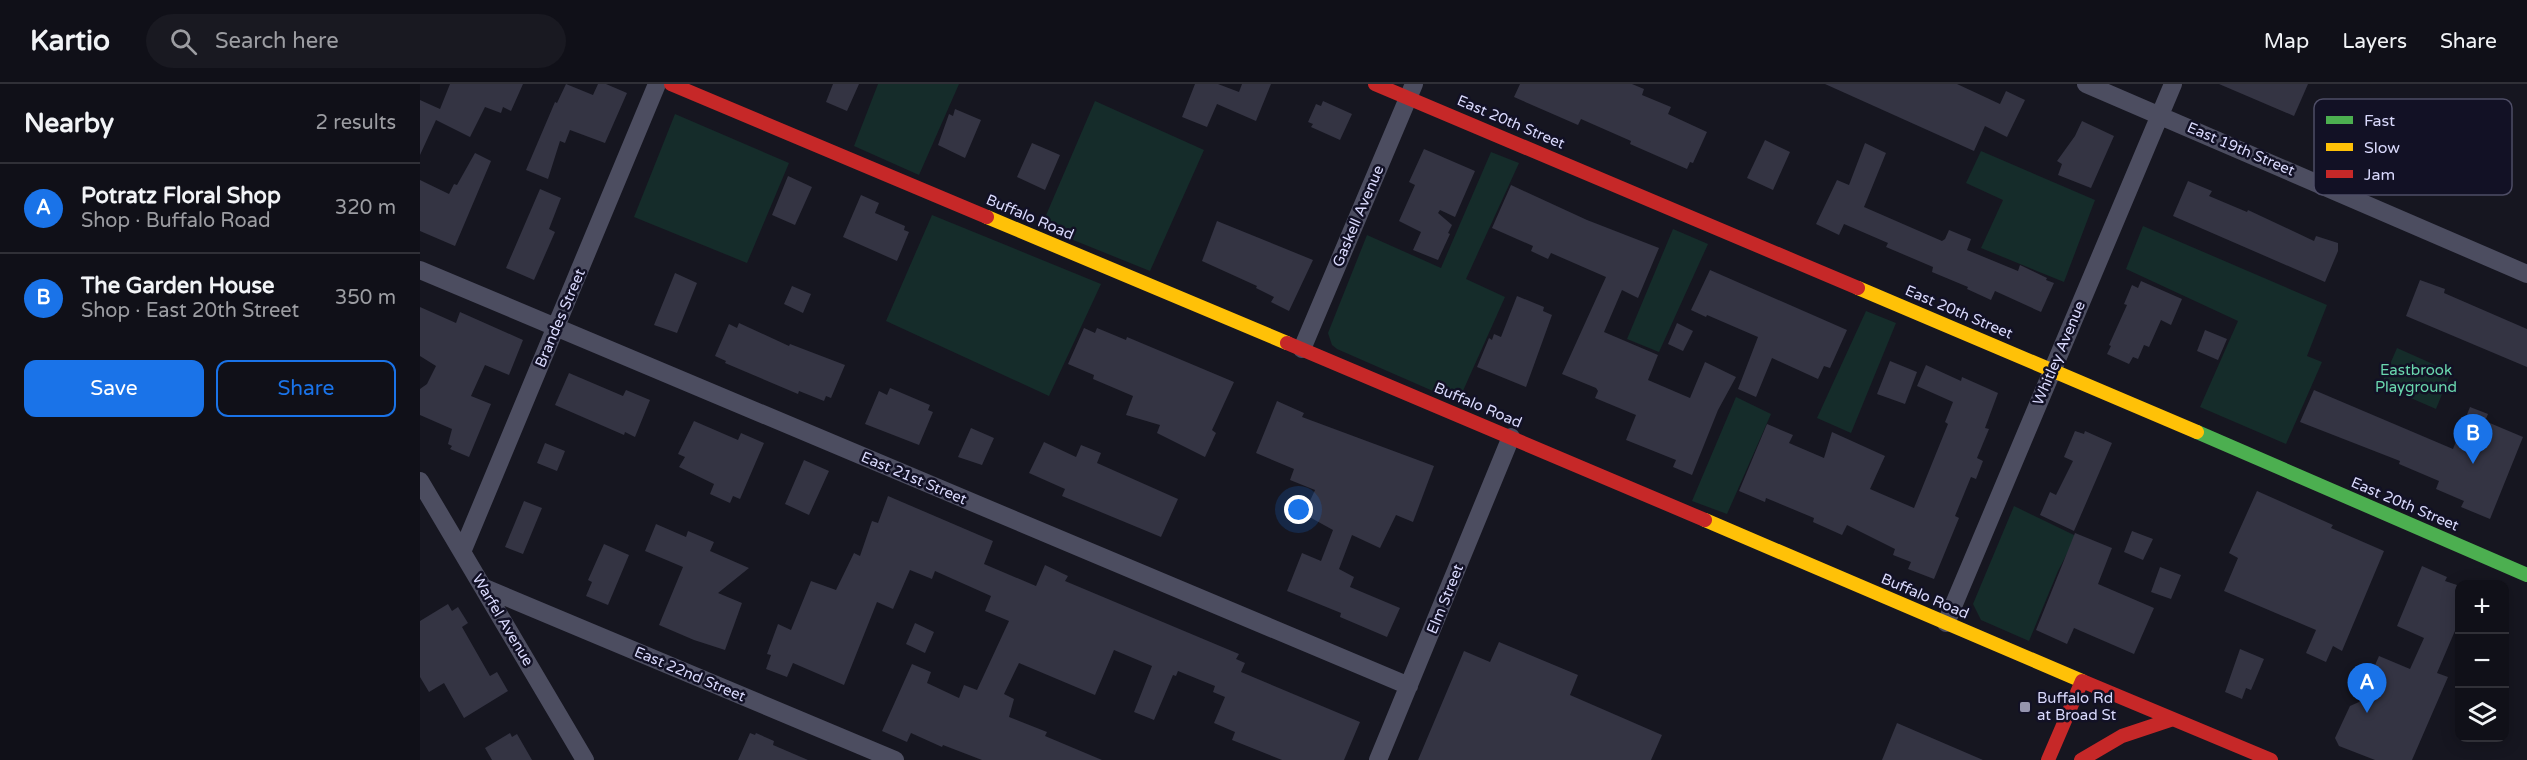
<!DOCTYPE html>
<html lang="en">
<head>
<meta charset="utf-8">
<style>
	:root { --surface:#101018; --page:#191921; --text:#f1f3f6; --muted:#9c9da2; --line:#303037; --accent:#1a73e8 }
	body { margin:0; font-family:"Varela Round",sans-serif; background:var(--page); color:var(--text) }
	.controls { position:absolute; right:18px; bottom:18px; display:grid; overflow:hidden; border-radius:12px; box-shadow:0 3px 15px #0003 }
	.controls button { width:54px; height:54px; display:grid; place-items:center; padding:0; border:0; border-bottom:2px solid var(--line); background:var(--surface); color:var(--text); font:30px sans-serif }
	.you { position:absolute; left:879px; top:426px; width:21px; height:21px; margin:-15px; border:4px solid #fff; border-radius:50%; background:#1a73e8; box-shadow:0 0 0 9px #1a73e833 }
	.badge { display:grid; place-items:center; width:39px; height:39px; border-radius:50%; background:var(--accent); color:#fff; font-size:20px; font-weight:700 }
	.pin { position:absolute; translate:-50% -50px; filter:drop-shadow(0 2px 3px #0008) }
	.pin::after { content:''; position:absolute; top:32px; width:21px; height:18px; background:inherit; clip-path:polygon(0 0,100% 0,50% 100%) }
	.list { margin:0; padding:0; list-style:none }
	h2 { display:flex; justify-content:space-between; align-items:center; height:78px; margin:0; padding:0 24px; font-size:26px }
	h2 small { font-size:20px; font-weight:400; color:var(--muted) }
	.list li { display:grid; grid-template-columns:39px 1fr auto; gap:18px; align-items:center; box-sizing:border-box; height:90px; padding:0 24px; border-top:2px solid var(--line) }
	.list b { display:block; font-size:22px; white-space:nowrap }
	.list p { margin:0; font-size:20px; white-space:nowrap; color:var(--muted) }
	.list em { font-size:20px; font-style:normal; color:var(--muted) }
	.actions { display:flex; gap:12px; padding:18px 24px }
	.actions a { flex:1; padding:14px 0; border:2px solid var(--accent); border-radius:12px; text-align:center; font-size:21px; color:var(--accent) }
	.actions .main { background:var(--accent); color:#fff }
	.icon { flex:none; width:33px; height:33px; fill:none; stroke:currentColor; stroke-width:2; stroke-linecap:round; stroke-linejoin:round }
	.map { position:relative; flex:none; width:2107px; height:676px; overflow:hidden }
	header { display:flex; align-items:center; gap:36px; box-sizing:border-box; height:84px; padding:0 30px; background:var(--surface); border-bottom:2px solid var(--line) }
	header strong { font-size:28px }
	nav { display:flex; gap:33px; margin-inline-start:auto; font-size:21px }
	.search { width:420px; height:54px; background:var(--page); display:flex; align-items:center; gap:15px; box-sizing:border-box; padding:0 21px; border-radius:33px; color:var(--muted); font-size:22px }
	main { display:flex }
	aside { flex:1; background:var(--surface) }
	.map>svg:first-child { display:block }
</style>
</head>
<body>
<header>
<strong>Kartio</strong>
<div class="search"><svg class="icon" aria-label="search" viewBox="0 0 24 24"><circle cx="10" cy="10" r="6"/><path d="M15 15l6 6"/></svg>Search here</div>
<nav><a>Map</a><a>Layers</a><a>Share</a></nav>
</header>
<main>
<aside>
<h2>Nearby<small>2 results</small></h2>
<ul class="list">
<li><span class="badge">A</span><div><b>Potratz Floral Shop</b><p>Shop · Buffalo Road</p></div><em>320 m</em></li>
<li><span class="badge">B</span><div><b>The Garden House</b><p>Shop · East 20th Street</p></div><em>350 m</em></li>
</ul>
<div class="actions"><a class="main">Save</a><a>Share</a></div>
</aside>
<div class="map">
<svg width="2107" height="676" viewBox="0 0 2107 676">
	<rect width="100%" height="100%" fill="#161620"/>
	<path fill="#152c2a" d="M458 0H539L499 91 434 62Z
		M675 17 784 66 730 187 621 143Z
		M255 30 369 79 327 179 214 133Z
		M1561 67 1675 116 1644 198 1561 164 1583 116 1546 99Z
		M1071 68 1099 79 1046 195 1085 213 1038 318 917 265 912 261 908 249 947 151 1021 184Z
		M512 131 681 200 629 312 466 237Z
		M1723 142 1907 221 1887 272 1902 278 1866 360 1780 323 1818 237 1706 185Z
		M1253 145 1288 160 1239 268 1207 255Z
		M1446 227 1476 239 1431 349 1397 334Z
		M1977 264 2031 288 2016 325 1961 301Z
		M1316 313 1351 330 1307 430 1272 417Z
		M1594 422 1656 452 1638 487 1609 557 1561 536 1553 520Z"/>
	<path fill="#343443" d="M30 0H103L91 27 83 23 81 29 65 23 50 53 16 36 0 71V16L20 25Z
		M146 0 173 11 178 0H186L207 9 185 59 150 46 145 59 140 57 128 95 106 86 135 18 137 19Z
		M413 0H439L427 27 406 18Z
		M775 0H798L819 8 822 0H851L836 37 797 20 787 43 762 33Z
		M1100 0H1212L1224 5 1222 11 1251 23 1248 30 1287 48 1273 79 1270 78 1267 85 1210 60 1211 57 1161 35 1158 41 1094 13Z
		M1405 0H1537L1580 20 1586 7 1605 16 1587 53 1565 42 1554 67Z
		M1799 0H1888L1874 32Z
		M903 17 932 30 920 56 891 43 893 40 888 38 896 20 901 22Z
		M535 25 561 36 545 74 518 61 529 30 533 32Z
		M1662 37 1694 52 1671 104 1638 91 1642 80 1637 77 1655 52Z
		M1345 56 1370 68 1353 106 1327 94Z
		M612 59 640 71 625 106 597 93Z
		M1445 59 1466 69 1444 123 1522 157 1525 155 1529 146 1551 155 1547 166 1598 187 1600 181 1627 194 1626 196 1634 199 1621 228 1575 207 1571 216 1547 205 1548 203 1512 188 1513 183 1466 163 1468 159 1424 140 1419 151 1396 140 1417 96 1429 101Z
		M1004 65 1055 87 1035 133 1020 126 1018 129 1032 141 1028 149 1030 150 1018 176 993 166 1001 148 979 137 995 101 989 98Z
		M55 69 71 77 35 162 0 147V96L29 110 34 100 37 101Z
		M368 92 392 103 375 141 352 131Z
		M1768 97 1792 107 1789 112 1827 128 1828 126 1894 157 1896 152 1918 159V167L1905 198 1753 132Z
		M1091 101 1167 136 1239 164 1218 214 1202 206 1184 248 1238 271 1228 296 1270 314 1285 278 1316 293 1298 326 1272 391 1253 383 1256 376 1206 356 1216 331 1175 314 1178 307 1176 304 1142 290 1186 193 1131 169 1128 175 1111 167 1113 162 1072 144Z
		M120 105 141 114 129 145 135 148 114 196 86 184Z
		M441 111 459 119 455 129 485 142 484 146 489 148 477 177 423 153Z
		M797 137 893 176 869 227 851 218 854 213 836 204 837 202 782 177Z
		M1290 186 1427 246 1410 284 1404 282 1398 295 1352 274 1336 313 1318 305 1338 253 1287 231 1286 233 1271 226Z
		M255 189 277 199 257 249 234 241Z
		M2000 196 2025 205 2024 209 2107 245V283L1986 232Z
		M1721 197 1762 215 1751 241 1741 236 1729 263 1724 261 1718 275 1713 273 1709 280 1687 270 1691 262 1689 261 1707 221 1704 220 1712 201 1718 204Z
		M372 202 391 210 383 229 364 220Z
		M1097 212 1124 223 1123 227 1132 231 1106 303 1057 283 1069 254 1072 256 1074 250 1081 253Z
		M0 223 36 239 40 228 103 256 89 291 65 281 51 312 71 320 49 373 30 365 32 362 28 360 32 345 0 331V305L7 300 16 282 0 272Z
		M319 239 369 262 370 260 425 281 411 314 406 312 404 317 379 307 378 310 305 279 306 277 295 272 309 240 317 244Z
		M1257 239 1273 247 1263 267 1248 260Z
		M664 244 675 249 677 244 706 256 707 253 814 298 792 346 796 349 785 373 737 349 740 341 706 331 713 312 673 295 674 291 648 280Z
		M1785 246 1807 255 1798 276 1777 267Z
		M1470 277 1497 288 1485 320 1457 310Z
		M1506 281 1541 297 1542 293 1578 309 1565 344 1569 345 1557 374 1563 377 1556 395 1551 393 1535 432 1539 434 1514 495 1488 485 1491 478 1473 471 1475 465 1427 441 1422 451 1393 438 1394 434 1346 414 1345 418 1319 407 1347 340 1373 351 1369 359 1404 374 1412 348 1465 372 1450 405 1494 424 1528 340 1525 338 1533 318 1497 302Z
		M149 289 203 312 206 306 230 316 215 353 205 348 204 351 135 321Z
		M470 304 510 321 508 326 513 328 499 361 445 340 459 307 467 311Z
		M1894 306 2033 365 2050 323 2068 330 2065 337 2103 353 2070 435 2041 423 2044 417 2016 405 2019 397 1979 380 1980 377 1880 338Z
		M857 317 884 329 882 333 1014 382 993 438 976 431 960 464 932 451 919 485 934 493 930 503 980 524 967 553 920 533 921 529 867 507 882 469 901 477 913 446 884 430 895 406 870 396 874 385 836 369Z
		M274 337 318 356 321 349 344 359 320 415 313 412 310 419 290 410 294 400 259 383 265 373 258 370Z
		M551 344 574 354 562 381 538 373Z
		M1655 347 1664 350 1665 347 1692 359 1654 447 1620 431 1630 408 1636 411 1653 377 1644 373Z
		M624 358 656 373 661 361 681 369 677 379 758 415 741 453 642 412 645 405 609 389Z
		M125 359 145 367 137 387 117 379Z
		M384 376 409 387 389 431 365 420Z
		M1837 407 1913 441 1911 444 1964 467 1922 567 1913 562 1906 578 1886 569 1896 546 1804 507 1818 474 1809 469Z
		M468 412 573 457 564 480 616 502 625 481 648 492 645 497 819 570 816 575 825 579 821 588 940 638 924 676H862L812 656 815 648 794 639 805 613 793 608 795 602 758 587 756 592 753 591 734 636 714 628 732 582 694 566 675 611 599 579 584 610 594 615 589 633 627 648 625 652 682 676H562L523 661 522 663 491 649 487 658 462 647 492 580 511 588 507 599 539 614 544 601 557 606 589 537 565 527 571 512 515 487 512 495 490 486 473 525 457 518 424 601 373 579 367 593 346 585 351 571 347 570 358 540 371 546 391 497 416 506 434 469 440 472 452 437 458 439Z
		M104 417 122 424 103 470 85 463Z
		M236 440 266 453 268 447 294 458 290 467 329 484 298 509 322 519 305 566 274 556 239 541 263 483 225 467Z
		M1712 447 1733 455 1723 476 1704 468Z
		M1655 449 1692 464 1678 500 1734 524 1714 570 1654 544 1647 560 1616 546Z
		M184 460 209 471 188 521 166 512 172 498 168 496Z
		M2002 482 2027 493 2025 497 2040 502V535L2017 589 2028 593 1992 676H1955L1919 662 1915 654 1930 622 1939 618 1959 572 1990 585 2004 554 1977 542Z
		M1740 483 1761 491 1751 515 1731 508Z
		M28 520 32 527 38 523 48 539 42 543 70 592 77 588 88 607 44 634 24 599 9 608 0 593V537Z
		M495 539 514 548 505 569 486 560Z
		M1079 558 1158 591 1150 611 1242 651 1231 676H998L1044 567 1070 578Z
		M1820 565 1844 575 1831 606 1826 604 1822 615 1805 608Z
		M1477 639 1563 676H1462Z
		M90 649 92 653 97 650 112 676H72L65 664Z
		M330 649 335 651 336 649 354 657 353 661 388 676H318Z"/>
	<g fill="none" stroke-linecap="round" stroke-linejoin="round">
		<path stroke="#4c4d60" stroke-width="18" d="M1666 0 2107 190
			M0 186 989 602
			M882 265 994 0
			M0 397 165 676
			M42 468 237 0
			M65 504 475 676
			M1526 539 1753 0
			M958 676 1091 353"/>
		<path stroke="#4caf50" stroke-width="14" d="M1777 348 2107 491"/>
		<path stroke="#ffc107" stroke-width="14" d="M567 133 867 259
			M1438 204 1777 348
			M1285 436 1662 597"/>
		<path stroke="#c62828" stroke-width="14" d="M251 0 567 133
			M955 0 1438 204
			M867 259 1285 436
			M1628 676 1662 597 1851 676
			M1661 676 1702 652 1753 635"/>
	</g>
	<rect fill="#9595af" stroke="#121125" stroke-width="2" x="1599" y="617" width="12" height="12" rx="3"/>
	<g text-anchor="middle" stroke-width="5" stroke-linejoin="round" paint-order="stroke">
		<g font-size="15" fill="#d9d9fc" stroke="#121125">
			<text transform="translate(1091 38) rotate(23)" y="5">East 20th Street</text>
			<text transform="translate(1821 65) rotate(23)" y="5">East 19th Street</text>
			<text transform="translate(938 132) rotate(-67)" y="5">Gaskell Avenue</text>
			<text transform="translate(610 133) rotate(23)" y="5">Buffalo Road</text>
			<text transform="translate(1539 228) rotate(23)" y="5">East 20th Street</text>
			<text transform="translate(140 234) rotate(-67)" y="5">Brandes Street</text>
			<text transform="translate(1639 269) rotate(-67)" y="5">Whitley Avenue</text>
			<text transform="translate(1058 321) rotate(23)" y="5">Buffalo Road</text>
			<text transform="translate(494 394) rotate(23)" y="5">East 21st Street</text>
			<text transform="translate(1985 420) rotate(23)" y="5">East 20th Street</text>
			<text transform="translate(1505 512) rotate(23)" y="5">Buffalo Road</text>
			<text transform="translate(1025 515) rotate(-68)" y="5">Elm Street</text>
			<text transform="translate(83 536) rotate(59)" y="5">Warfel Avenue</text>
			<text transform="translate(270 590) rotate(23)" y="5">East 22nd Street</text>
		</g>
		<g font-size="15" fill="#6ad7ae" stroke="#121125">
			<text x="1996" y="291">Eastbrook<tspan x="1996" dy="17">Playground</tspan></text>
		</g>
		<g font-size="15" fill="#d9d9fc" stroke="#121125" text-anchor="start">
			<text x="1617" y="619">Buffalo Rd<tspan x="1617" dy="17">at Broad St</tspan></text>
		</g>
	</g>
	<rect x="1894" y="15" width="198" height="96" rx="9" fill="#121125" stroke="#4e4d66" stroke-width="1.5"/>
	<rect x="1906" y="32" width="27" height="8" fill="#4caf50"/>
	<rect x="1906" y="59" width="27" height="8" fill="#ffc107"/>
	<rect x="1906" y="86" width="27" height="8" fill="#c62828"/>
	<g font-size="16" fill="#d9d9fc">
		<text x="1944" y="42">Fast</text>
		<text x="1944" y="69">Slow</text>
		<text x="1944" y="96">Jam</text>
	</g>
</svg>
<div class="controls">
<button>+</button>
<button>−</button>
<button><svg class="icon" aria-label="layers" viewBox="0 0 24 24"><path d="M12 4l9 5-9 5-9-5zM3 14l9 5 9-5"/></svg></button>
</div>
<div class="you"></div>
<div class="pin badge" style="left:1947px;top:629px">A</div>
<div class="pin badge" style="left:2053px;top:380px">B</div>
</div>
</main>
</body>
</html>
